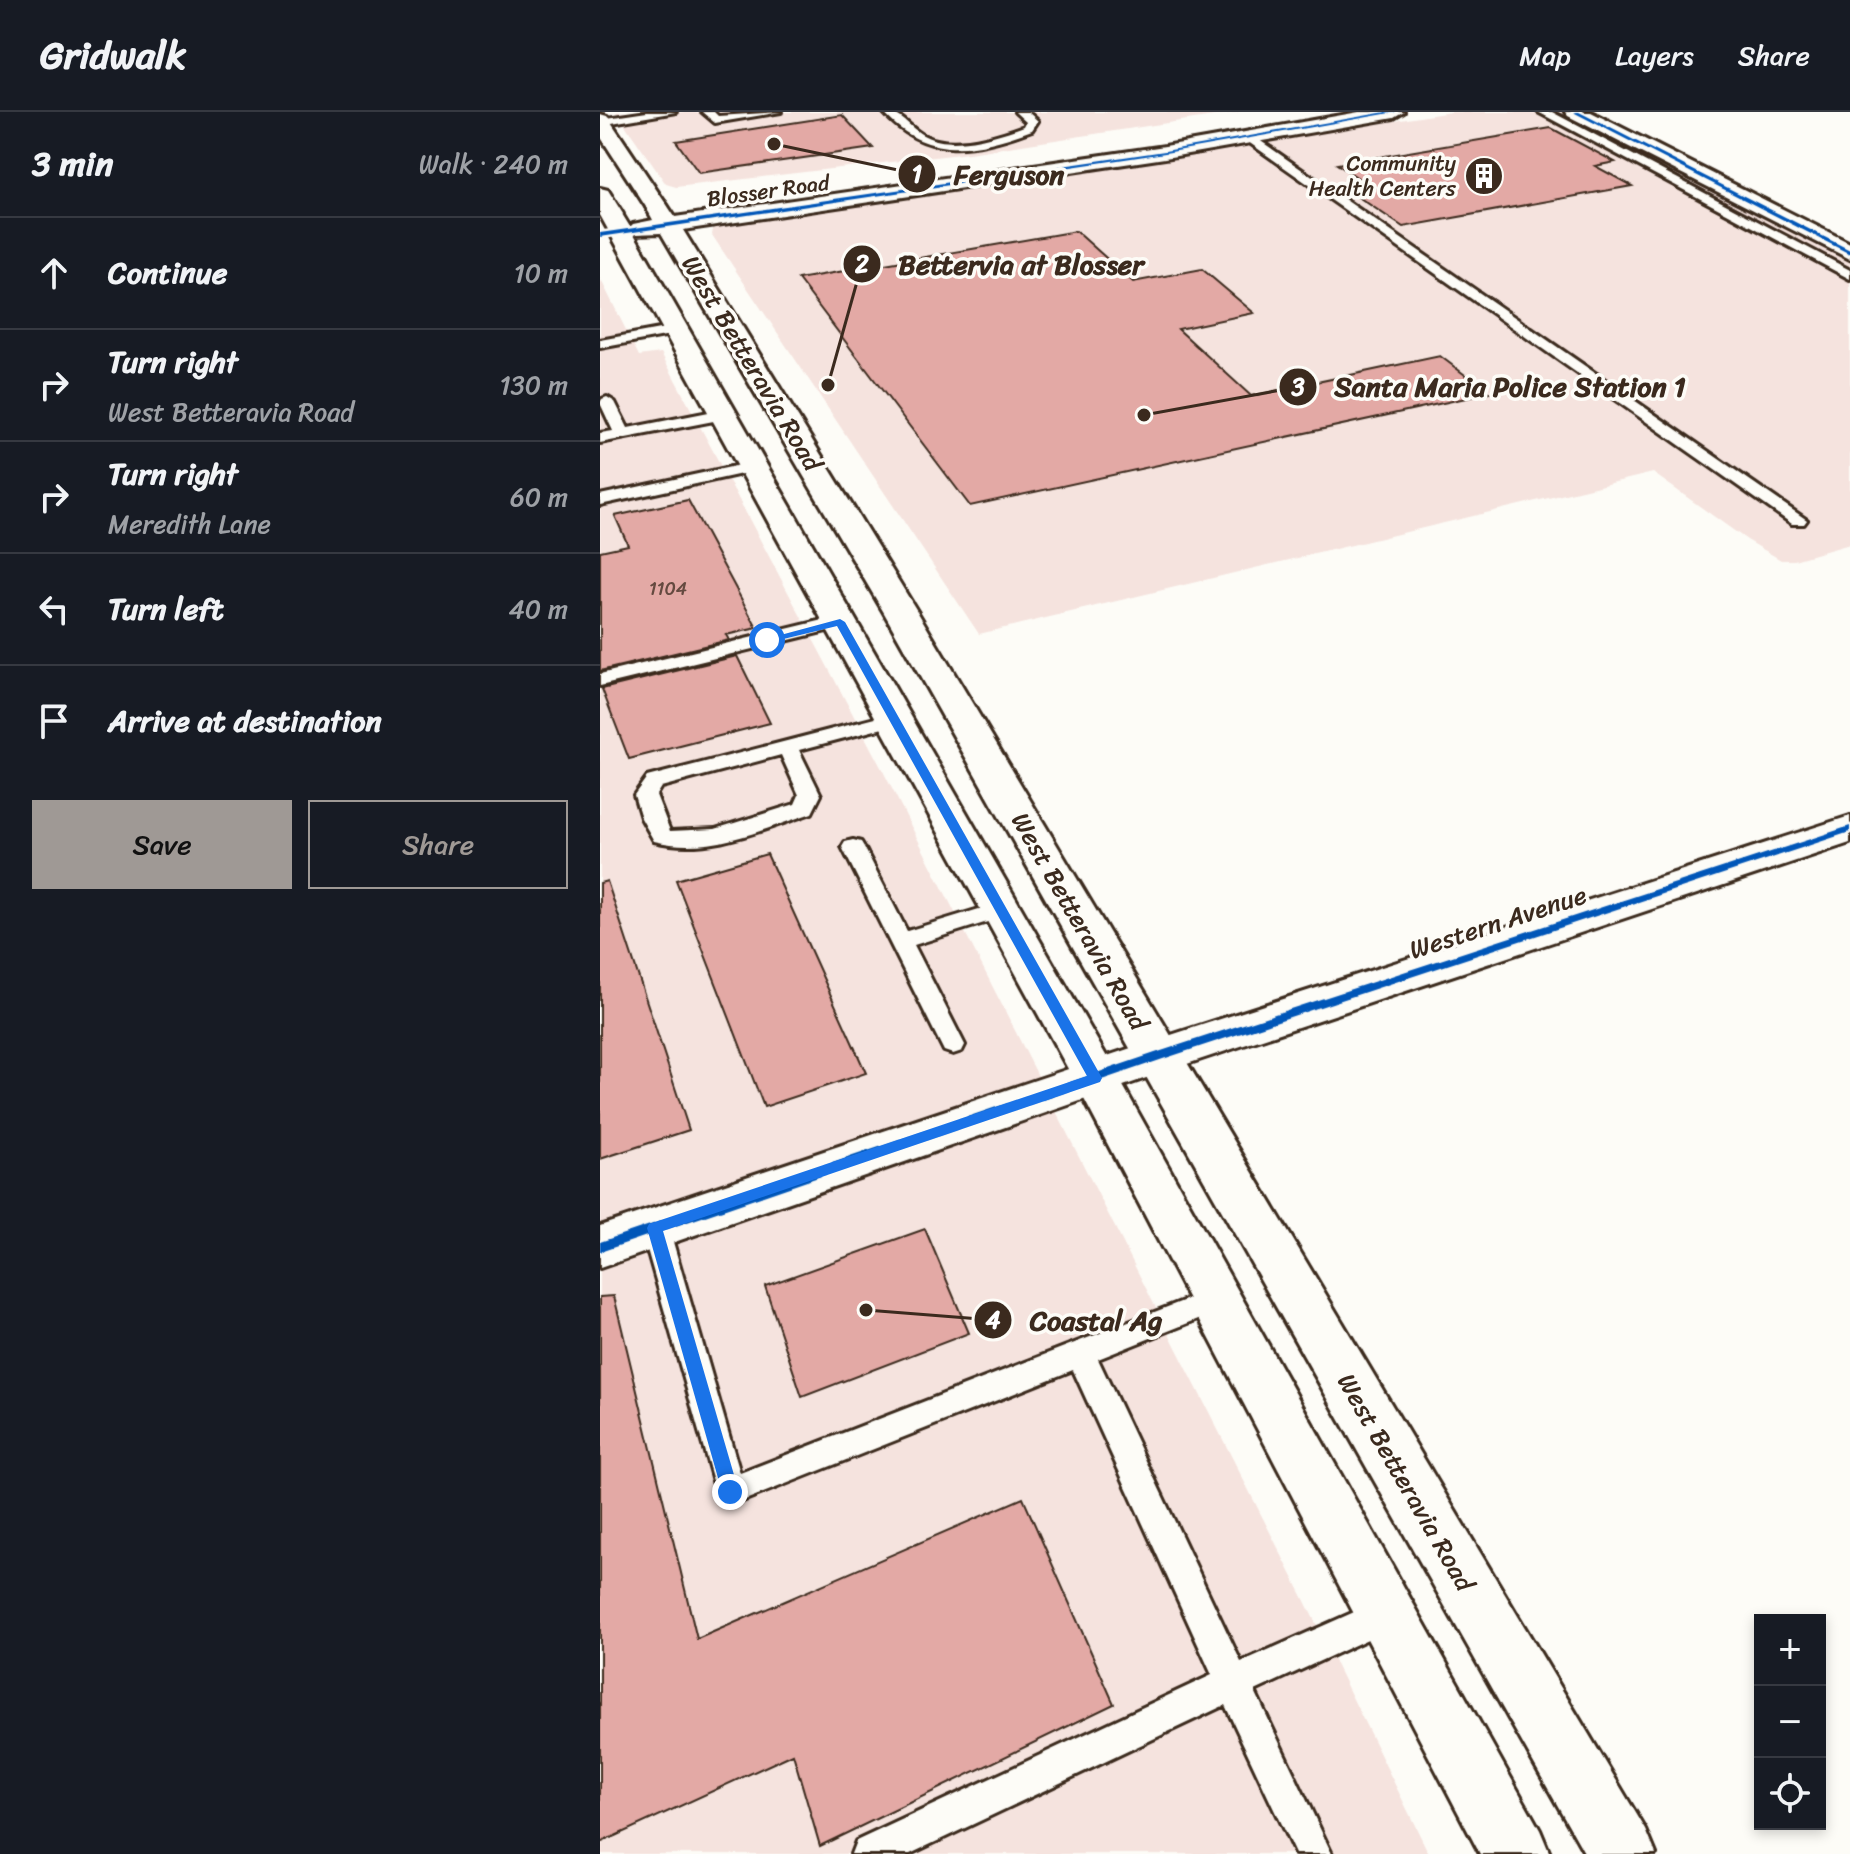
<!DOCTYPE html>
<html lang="en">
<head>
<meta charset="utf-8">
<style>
	:root { --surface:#171b24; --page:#242831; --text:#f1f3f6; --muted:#9ea1a6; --line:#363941; --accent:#9f9995 }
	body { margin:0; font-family:Sriracha,sans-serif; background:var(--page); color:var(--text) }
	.controls { position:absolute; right:24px; bottom:24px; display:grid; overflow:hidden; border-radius:0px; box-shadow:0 4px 12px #0003 }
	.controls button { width:72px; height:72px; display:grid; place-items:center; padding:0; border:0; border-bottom:2px solid var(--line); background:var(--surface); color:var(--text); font:40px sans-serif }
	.stop { position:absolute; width:24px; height:24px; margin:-18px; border:6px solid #1a73e8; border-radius:50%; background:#fff }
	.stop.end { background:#1a73e8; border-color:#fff; box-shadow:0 2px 8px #0008 }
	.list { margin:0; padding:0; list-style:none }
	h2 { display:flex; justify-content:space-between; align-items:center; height:104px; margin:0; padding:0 32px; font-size:34px }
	h2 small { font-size:26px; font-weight:400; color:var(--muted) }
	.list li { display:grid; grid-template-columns:52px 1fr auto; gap:24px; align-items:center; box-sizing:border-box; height:112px; padding:0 32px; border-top:2px solid var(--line) }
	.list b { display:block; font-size:30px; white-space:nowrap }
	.list p { margin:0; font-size:26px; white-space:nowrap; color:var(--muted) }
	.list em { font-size:26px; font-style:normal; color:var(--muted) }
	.actions { display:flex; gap:16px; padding:24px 32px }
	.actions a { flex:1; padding:18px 0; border:2px solid var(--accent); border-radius:0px; text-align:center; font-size:28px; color:var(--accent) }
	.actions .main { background:var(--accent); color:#111 }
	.icon { flex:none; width:44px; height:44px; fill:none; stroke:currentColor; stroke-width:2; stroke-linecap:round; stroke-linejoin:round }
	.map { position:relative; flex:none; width:1250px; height:1742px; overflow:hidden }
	header { display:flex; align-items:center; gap:48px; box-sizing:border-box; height:112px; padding:0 40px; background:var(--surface); border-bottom:2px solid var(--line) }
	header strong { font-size:38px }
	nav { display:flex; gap:44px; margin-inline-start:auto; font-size:28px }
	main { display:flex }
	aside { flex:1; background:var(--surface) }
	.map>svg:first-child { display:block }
</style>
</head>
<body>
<header>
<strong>Gridwalk</strong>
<nav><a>Map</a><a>Layers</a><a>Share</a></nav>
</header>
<main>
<aside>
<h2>3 min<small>Walk · 240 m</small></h2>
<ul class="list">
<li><svg class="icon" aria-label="ahead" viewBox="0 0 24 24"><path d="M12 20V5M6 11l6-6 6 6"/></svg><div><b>Continue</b></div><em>10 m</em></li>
<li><svg class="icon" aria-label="right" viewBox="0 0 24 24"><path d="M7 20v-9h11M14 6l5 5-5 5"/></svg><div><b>Turn right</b><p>West Betteravia Road</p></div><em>130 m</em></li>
<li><svg class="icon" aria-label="right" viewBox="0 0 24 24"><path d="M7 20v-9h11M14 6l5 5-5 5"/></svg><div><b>Turn right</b><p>Meredith Lane</p></div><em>60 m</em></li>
<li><svg class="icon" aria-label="left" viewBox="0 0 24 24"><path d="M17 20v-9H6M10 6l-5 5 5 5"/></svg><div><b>Turn left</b></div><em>40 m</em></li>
<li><svg class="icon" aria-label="arrive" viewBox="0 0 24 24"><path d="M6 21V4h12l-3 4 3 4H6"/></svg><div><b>Arrive at destination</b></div></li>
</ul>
<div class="actions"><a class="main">Save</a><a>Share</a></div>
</aside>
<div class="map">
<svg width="1250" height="1742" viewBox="0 0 1250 1742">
	<rect width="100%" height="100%" fill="#fdfcf7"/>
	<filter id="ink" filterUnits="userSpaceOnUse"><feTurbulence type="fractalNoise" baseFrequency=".0125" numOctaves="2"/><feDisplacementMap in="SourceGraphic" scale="16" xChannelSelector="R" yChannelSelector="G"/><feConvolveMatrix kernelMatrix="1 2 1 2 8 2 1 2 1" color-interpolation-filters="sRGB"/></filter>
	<g filter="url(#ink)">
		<path fill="#f5e3de" d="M16 0H640L369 41 76 75 66 72Z
			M851 0H980L1250 138V432L1194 448H1181L1147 428 1053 361 379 522 112 123 113 117 123 111 160 105 398 72Z
			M0 166 39 244 61 241 283 659 704 1487 829 1742H0Z"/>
		<path fill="#e3a9a5" stroke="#3b2a1e" stroke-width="2" d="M242 3 273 36 99 61 76 29Z
			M951 16 1015 50 995 54 1032 74 803 115 751 80 773 76 737 52Z
			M476 119 533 170 602 157 654 201 578 217 651 284 840 244 889 281 370 394 198 167Z
			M88 388 157 516 126 523 129 528 0 559V439L28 433 15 404Z
			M137 544 170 611 29 647 2 577Z
			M167 742 266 961 164 995 76 768Z
			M7 769 89 1018 0 1047V771Z
			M325 1117 369 1221 202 1285 165 1174Z
			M14 1184 97 1527 423 1386 514 1592 220 1734 193 1642 0 1731V1185Z"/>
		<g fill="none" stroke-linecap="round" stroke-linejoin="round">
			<g stroke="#3b2a1e" stroke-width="6">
				<path id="service" d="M47 0H76L0 13V7Z
					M102 0H114L118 4 181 0 115 11Z
					M283 0C302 0 309 16 325 24 353 38 397 24 424 14L426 10 415 0H428L438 9 432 18C376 39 326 49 283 0Z
					M938 0H952L1250 158V167Z
					M644 23H652L1207 408 1204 412H1192L644 27Z
					M76 214 81 215V221L0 236V228Z
					M7 285 15 290 28 316 124 297 132 302 124 307 0 331V321L13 319 0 291 2 287Z
					M154 350 160 352V358L0 393V383Z
					M240 504 249 510 247 514 0 574V562Z
					M295 601 302 603 305 607 302 611 199 638 221 683 212 701C161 718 109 743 54 729L41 706 34 683 47 665ZM181 643 199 683 195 692 115 717 70 719 56 683 61 675Z
					M253 728 261 730 264 735 307 819 402 790 410 793 413 798 410 803 314 833 365 933 362 939 353 942 344 939 242 735 245 730Z
					M55 1105 65 1108 69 1116 140 1361 606 1180 616 1176 626 1180 630 1188 626 1196 498 1247 641 1550 786 1486 798 1491 803 1502 798 1513 655 1579 732 1742H695L625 1593 310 1742H251L256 1729 612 1563 473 1258 130 1394 119 1390 41 1116 45 1108Z"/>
			</g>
			<g stroke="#3b2a1e" stroke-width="6">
				<path id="minor" d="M965 0H991L1250 131V147L968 4Z
					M1250 704V731L575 956 0 1156V1114L543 932Z"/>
			</g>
			<g stroke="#3b2a1e" stroke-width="6">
				<path id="tertiary" d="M0 2 7 4 68 95 65 100H49L46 95 0 24Z
					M0 76 8 78 23 102 19 107 11 109 0 103Z"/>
			</g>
			<g stroke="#3b2a1e" stroke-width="6">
				<path id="secondary" d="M759 0H804L794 6 565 46 83 118 317 499 1046 1718 1056 1742H985L283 499 61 121 34 122 512 954 940 1718 950 1742H880L473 966 0 103 3 97H19L30 115 33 112 53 108 46 95 49 90H65L75 105 565 34Z"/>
			</g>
			<use href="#service" fill="#fdfcf7" fill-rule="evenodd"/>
			<use href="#minor" fill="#fdfcf7" fill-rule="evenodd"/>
			<use href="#tertiary" fill="#fdfcf7" fill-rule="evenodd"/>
			<use href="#secondary" fill="#fdfcf7" fill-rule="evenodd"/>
			<g stroke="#fdfcf7" stroke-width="5">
				<path id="cycleway" d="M786 0H796L565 41 0 125V121L565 39Z
					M973 0H979L1250 138V142Z
					M1250 714V720L563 947 0 1140V1130L555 941Z"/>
			</g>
			<use href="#cycleway" fill="#0057b8" fill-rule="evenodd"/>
		</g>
	</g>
	<path fill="#1a73e8" d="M240 507 245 510 502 966 500 970 63 1119 139 1380 130 1388 122 1380 47 1116 49 1112 487 964 237 514 167 531 162 528Z"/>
	<defs>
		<g id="building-disc" transform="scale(2)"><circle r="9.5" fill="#3b2a1e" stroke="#fdfcf7"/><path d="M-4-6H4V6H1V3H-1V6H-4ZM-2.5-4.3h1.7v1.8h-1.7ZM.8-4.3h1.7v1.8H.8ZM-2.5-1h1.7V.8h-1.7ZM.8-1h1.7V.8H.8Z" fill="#fff"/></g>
	</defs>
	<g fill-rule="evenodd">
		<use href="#building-disc" x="884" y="64"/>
	</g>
	<g text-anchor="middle" stroke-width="7" stroke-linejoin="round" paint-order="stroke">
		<g font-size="18" fill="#654a40">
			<text x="68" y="483">1104</text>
		</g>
		<g font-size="22" fill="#3b2a1e" stroke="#fdfcf7" text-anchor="end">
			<text x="856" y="59">Community<tspan x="856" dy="25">Health Centers</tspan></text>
		</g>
		<g font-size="22" fill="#3b2a1e" stroke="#fdfcf7">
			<text transform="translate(168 78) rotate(-8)" y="8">Blosser Road</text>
		</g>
		<g font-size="26" fill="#3b2a1e" stroke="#fdfcf7">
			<text transform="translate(152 251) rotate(59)" y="9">West Betteravia Road</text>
			<text transform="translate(480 809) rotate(60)" y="9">West Betteravia Road</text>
			<text transform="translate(898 810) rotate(-18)" y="9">Western Avenue</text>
			<text transform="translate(806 1370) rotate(60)" y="9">West Betteravia Road</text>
		</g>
	</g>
	<path fill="none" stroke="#3b2a1e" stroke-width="3" d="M174 32L317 62M228 273L262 152M544 303L698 275M266 1198L393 1208"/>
	<g fill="#3b2a1e" stroke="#fdfcf7" stroke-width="3">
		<circle cx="174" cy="32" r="8"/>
		<circle cx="228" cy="273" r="8"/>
		<circle cx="544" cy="303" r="8"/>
		<circle cx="266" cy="1198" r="8"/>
		<circle cx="317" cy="62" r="20"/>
		<circle cx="262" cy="152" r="20"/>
		<circle cx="698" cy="275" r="20"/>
		<circle cx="393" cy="1208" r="20"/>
	</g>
	<g font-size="24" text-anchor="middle" font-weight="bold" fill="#fff">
		<text x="317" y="70">1</text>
		<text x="262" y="160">2</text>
		<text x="698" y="283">3</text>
		<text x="393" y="1216">4</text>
	</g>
	<g font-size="28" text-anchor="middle" font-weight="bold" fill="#3b2a1e" stroke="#fdfcf7" stroke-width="7" stroke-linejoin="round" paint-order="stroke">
		<text x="409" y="72">Ferguson</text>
		<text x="421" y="162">Bettervia at Blosser</text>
		<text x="910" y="284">Santa Maria Police Station 1</text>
		<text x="496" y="1218">Coastal Ag</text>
	</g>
</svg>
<div class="controls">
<button>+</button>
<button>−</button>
<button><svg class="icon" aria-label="locate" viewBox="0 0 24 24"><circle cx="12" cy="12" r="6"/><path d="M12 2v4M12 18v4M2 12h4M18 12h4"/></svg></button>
</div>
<div class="stop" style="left:167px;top:528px"></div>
<div class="stop end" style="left:130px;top:1380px"></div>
</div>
</main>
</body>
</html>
